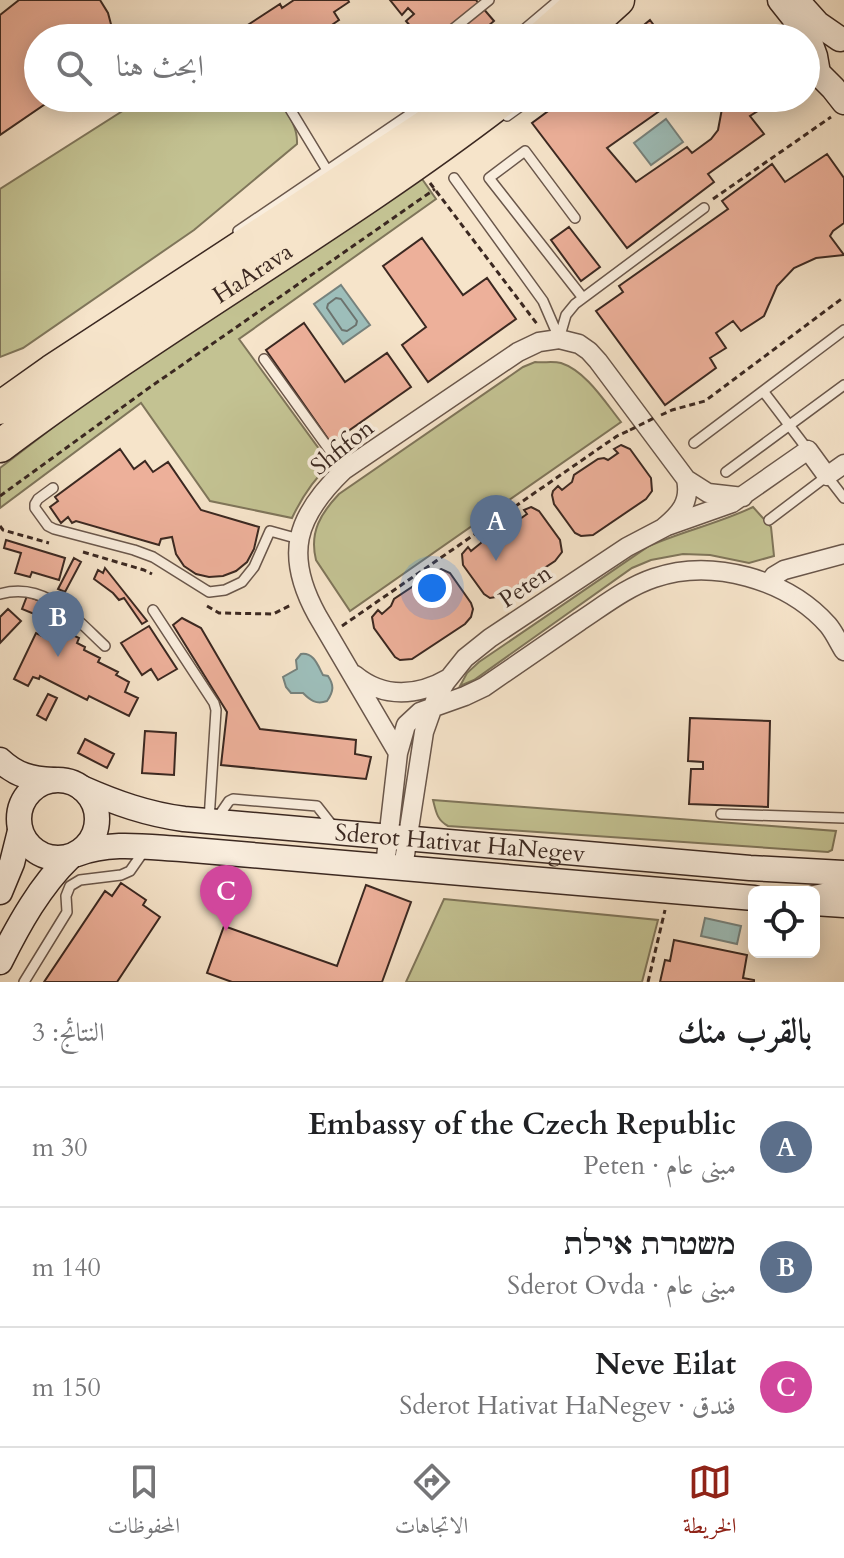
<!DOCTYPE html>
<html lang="ar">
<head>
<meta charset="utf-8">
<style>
	:root { --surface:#fff; --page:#f2f2f2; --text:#202124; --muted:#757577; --line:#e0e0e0; --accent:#8f2418 }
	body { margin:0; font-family:Cardo,Amiri,"Frank Ruhl Libre",serif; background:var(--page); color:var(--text); direction:rtl }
	.controls { position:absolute; right:24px; bottom:24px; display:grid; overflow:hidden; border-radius:12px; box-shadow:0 4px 20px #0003 }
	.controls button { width:72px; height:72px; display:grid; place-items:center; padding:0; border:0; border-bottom:2px solid var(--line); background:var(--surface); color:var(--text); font:40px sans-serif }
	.you { position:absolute; left:432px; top:588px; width:28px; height:28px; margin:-20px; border:6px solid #fff; border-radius:50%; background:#1a73e8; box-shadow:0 0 0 12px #1a73e833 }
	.badge { display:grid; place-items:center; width:52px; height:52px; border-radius:50%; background:var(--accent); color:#fff; font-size:26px; font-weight:700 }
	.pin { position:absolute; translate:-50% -66px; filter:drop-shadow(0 2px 4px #0008) }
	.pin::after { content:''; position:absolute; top:42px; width:28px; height:24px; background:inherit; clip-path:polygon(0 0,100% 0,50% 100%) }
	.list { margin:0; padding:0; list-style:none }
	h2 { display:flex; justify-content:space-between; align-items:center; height:104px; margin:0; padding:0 32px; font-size:34px }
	h2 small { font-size:26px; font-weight:400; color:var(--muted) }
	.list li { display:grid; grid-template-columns:52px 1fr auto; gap:24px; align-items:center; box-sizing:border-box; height:120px; padding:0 32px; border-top:2px solid var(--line) }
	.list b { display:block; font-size:30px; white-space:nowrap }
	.list p { margin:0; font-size:26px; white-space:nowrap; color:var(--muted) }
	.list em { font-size:26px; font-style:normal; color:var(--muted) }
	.icon { flex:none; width:44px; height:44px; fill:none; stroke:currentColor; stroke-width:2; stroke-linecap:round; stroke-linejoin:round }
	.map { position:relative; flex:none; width:844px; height:982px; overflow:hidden; direction:ltr }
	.search { position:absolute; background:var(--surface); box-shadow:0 4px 20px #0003; left:24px; right:24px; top:24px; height:88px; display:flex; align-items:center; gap:20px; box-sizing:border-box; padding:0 28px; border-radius:44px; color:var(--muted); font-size:30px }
	.sheet { height:464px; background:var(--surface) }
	nav { display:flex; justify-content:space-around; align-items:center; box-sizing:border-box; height:112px; border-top:2px solid var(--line); background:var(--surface); font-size:22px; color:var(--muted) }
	nav a { display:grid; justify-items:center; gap:4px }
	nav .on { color:var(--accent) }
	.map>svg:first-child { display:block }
</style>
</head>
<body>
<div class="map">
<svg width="844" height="982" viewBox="0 0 844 982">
	<rect width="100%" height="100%" fill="#f6e4ca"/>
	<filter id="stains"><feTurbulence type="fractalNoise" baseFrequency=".0025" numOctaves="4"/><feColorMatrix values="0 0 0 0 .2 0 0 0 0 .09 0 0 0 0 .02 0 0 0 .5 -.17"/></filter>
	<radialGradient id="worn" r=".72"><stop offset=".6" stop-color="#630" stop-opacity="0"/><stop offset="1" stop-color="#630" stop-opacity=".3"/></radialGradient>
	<path fill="#c3c292" stroke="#7f755a" stroke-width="2" d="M143 98H278C287 113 298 126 297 144L194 230 23 348 0 357V189Z
		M420 176 436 199 239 339 330 464C313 480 302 497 292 518L210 501 141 403 0 508V468L81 406Z
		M535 362C544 363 553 361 561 363 586 371 605 402 621 422L350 611 316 560C309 532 321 513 339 494L523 367Z
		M753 507 771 527 774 556 749 563 710 555 683 554 651 560 632 568 474 680 460 686 467 673 479 662 649 546C683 531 720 523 753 507Z
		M433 800 836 831 832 850 828 852 448 826C437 820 436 812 433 800Z
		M444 899 658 920 642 982H406Z"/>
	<path fill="#9dbeba" stroke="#76827d" stroke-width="2" d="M666 119 683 142 651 165 634 143Z
		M341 285 370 325 343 344 314 304Z
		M301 654C314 652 318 666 323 675L328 676C334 685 334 691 327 701 316 705 310 700 303 693H291L286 687 283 677 297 669 296 660Z
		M705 918 741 926 737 944 701 936Z"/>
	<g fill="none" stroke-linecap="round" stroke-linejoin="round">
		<path stroke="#6c736e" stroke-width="2" d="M336 298 341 299 357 321 356 325 347 331 342 330 327 308 328 304Z"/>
	</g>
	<path fill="#edb09a" stroke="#3b2821" stroke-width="2" d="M19 0H100L108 13 112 28 111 38H38V98H54L0 135V15Z
		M294 0H348L349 2 334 12 339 20 323 31 324 33 317 38H299L294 30 282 38H246L240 30 280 4 282 8Z
		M390 0H476L494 21 474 38H420L406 21 414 14 408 8 402 15Z
		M650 20 661 35 668 31 674 38H628Z
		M566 98H715L705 105 678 98 607 148 636 182 687 147 692 153 711 139 718 130 724 98H778L750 116 764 134 708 174 714 182 627 248 532 123Z
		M827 154 844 178V223L833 231 830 236 844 255 816 258 794 268 777 286 764 316 741 331 733 321 716 333 726 348 710 358 716 368 665 405 596 311 623 292 619 286 728 209 722 201 772 164 785 182Z
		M569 227 600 267 581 281 551 240Z
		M422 238 463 295 487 278 516 319 428 382 402 345 426 327 383 266Z
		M304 323 345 382 387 353 411 387 331 443 266 350Z
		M621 445 630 449 651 478 652 491 646 499 593 535 581 536 575 533 554 504 552 495 553 491 558 486 562 490 572 482 574 475 598 459 604 458 608 460 618 453 614 449Z
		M120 449 134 469 145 461 153 472 168 462 201 510 259 527 254 549 247 562 236 571 223 576 209 577 196 574 184 566 176 554 172 537 161 539 159 545 76 521 72 523 68 517 61 523 50 507 58 501 55 497Z
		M531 507 539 511 560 540 562 552 555 561 502 596 490 598 484 594 463 565 462 554 468 547 471 551 481 543 484 536 508 520 517 521 527 514 524 510Z
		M6 540 65 558 59 580 32 572 30 577 15 573 21 553 4 548Z
		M74 558 81 562 65 592 58 589Z
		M105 568 147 621 142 624 124 598 119 600 113 593 94 579 98 570 103 573Z
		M441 569 450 573 471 603 473 609 471 617 465 624 412 659 400 660 395 657 374 628 372 617 378 610 382 614 391 606 394 599 418 583 424 582 428 584 437 577 434 573Z
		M27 596 45 603 39 616 22 609Z
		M8 609 21 621 0 643V617Z
		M182 618 201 628 260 729 356 740 355 754 371 757 366 779 221 765 227 712 173 625Z
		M149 626 177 669 158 680 151 669 142 675 121 643Z
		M58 628 79 638 77 643 85 647 84 650 100 658 98 662 118 672 116 675 129 682 125 692 138 698 129 716 89 696 87 700 40 676 39 679 33 677 28 686 14 679 36 633 52 641Z
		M48 694 57 698 46 720 37 715Z
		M690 718 770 721 768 807 689 804 691 769H703V762L688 761Z
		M145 731 176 733 174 775 142 773Z
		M85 739 114 754 107 768 78 753Z
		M121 883 146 900 143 905 160 917 117 982H44L105 891 112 896Z
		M366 885 411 902 382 982H232L207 973 224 926 337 966Z
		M674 940 747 955 743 978 754 980V982H660L665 960 670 961Z"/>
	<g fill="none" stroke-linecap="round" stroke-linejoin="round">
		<g stroke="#6a574b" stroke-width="12">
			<path id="lane" d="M442 38 489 0
				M514 38 559 0
				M298 98 287 104 327 170
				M507 116 532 98
				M454 178 543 301 559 338
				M575 218 525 151 489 178 583 298
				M238 231 434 98
				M559 339 566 315 575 304 704 208
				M264 359 344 470
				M763 391 808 450
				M694 443 844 330
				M726 472 844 385
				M53 488 38 499 35 504V508L48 526 54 529 134 550 153 557 209 592 225 590 242 582 254 567 270 531 299 539
				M769 520 827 476 844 498
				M0 594C45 581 75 618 105 646
				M153 610 214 703 216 710 209 820
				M721 814 844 818
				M216 820 229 801 233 799 317 806 335 829
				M24 982 67 912 66 896 70 886 80 880 121 875 130 871 144 851"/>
		</g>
		<g stroke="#6a574b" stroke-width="21">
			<path id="street" d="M686 479 708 493 743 497
				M769 583 774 576 784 570 844 554
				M355 675C384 699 418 696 449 678
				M398 753 317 615C284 555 295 517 344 470L518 352 539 342 559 339 579 344 589 351 598 361 686 479C691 502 680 514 663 528
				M385 866 398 753 406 725 420 712 465 696 484 687C516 665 548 643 580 621 603 606 627 587 654 578 712 558 787 579 828 625 834 632 839 643 844 651
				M403 868 424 732 436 698 445 683 465 658 490 638 627 547 667 526 732 503 808 450 827 476 844 464
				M814 895 832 891 844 882"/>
		</g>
		<g stroke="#3b2821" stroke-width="27">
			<g id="secondary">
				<path d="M780 0 807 34 815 56 818 73 833 88 844 102"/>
				<path d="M800 4 818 24 840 39"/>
				<path d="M0 760C16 775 31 779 53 780"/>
				<circle cx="58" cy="819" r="39"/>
				<path id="s1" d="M82 788C116 803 147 814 184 819L750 868 844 873"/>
				<path d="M77 854C110 841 146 847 181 849L754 898"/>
				<path d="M0 892 12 863 20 831"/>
				<path d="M814 903 844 905"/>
				<path d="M0 962C19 924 40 886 70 857"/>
			</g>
		</g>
		<g stroke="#3b2821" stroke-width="35">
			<g id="highway">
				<path d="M541 38 584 0"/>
				<path d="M576 38 618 0"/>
				<path d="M0 408 52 371 469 98"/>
				<path id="s2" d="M0 446C163 323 343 223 505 98"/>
			</g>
		</g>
		<path stroke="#3b2821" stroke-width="3" stroke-dasharray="6 4" stroke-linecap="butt" d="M430 183 537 324
			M713 199 831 117
			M661 415 672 410 705 401 844 297
			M0 496 146 390 435 189
			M0 526 3 530 49 543
			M83 552 144 570 152 574
			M207 606 219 613 273 614 291 605
			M342 626 617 436 630 430
			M648 982 665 910"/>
		<use href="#lane" stroke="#f9eddd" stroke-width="9"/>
		<use href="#street" stroke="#f9eddd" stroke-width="18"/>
		<use href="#secondary" stroke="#f9eddd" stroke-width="24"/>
		<use href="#highway" stroke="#f6e4ca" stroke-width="32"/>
		<path stroke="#3b2821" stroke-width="3" stroke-dasharray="6 4" stroke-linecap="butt" d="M630 430 656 417"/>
	</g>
	<g text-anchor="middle" stroke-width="7" stroke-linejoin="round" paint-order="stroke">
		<g font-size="24" fill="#3b2821" stroke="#f9eddd">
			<text dy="8" stroke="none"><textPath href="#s2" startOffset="306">HaArava</textPath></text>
			<text transform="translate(342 447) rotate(-39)" y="8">Shfifon</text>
			<text transform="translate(525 586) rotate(-34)" y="8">Peten</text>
			<text dy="8" stroke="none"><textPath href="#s1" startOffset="384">Sderot Hativat HaNegev</textPath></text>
		</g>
	</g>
	<rect width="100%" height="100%" filter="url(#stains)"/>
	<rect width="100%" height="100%" fill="url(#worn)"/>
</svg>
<div class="controls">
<button><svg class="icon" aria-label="locate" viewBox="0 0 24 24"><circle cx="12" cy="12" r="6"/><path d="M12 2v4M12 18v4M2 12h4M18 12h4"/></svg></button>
</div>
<div class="you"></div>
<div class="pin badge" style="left:496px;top:561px;background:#5c6f8a">A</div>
<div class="pin badge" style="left:58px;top:657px;background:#5c6f8a">B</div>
<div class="pin badge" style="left:226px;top:931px;background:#d1479c">C</div>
<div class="search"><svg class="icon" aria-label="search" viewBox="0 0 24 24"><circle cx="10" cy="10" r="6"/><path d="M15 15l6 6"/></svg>ابحث هنا</div>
</div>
<section class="sheet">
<h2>بالقرب منك<small>النتائج: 3</small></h2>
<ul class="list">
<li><span class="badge" style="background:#5c6f8a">A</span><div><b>Embassy of the Czech Republic</b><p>مبنى عام · Peten</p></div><em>30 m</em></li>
<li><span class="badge" style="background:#5c6f8a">B</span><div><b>משטרת אילת</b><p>مبنى عام · Sderot Ovda</p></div><em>140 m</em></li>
<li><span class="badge" style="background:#d1479c">C</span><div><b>Neve Eilat</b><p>فندق · Sderot Hativat HaNegev</p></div><em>150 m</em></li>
</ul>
</section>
<nav>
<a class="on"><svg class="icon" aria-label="map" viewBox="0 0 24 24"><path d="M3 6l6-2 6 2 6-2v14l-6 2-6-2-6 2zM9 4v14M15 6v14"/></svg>الخريطة</a>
<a><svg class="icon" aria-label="directions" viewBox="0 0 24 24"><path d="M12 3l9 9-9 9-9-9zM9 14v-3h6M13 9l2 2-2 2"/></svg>الاتجاهات</a>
<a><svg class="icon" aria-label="saved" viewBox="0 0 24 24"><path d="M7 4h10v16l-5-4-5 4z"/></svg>المحفوظات</a>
</nav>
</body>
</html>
